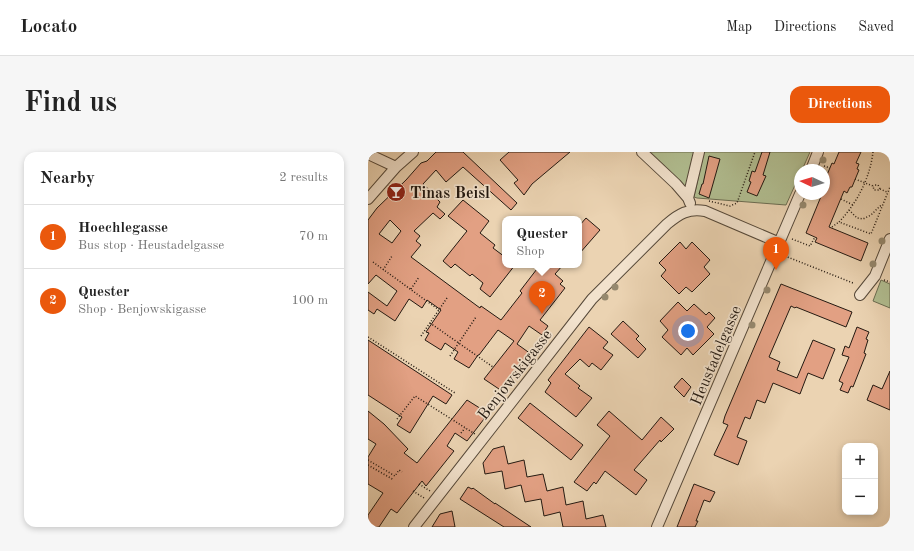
<!DOCTYPE html>
<html lang="en">
<head>
<meta charset="utf-8">
<style>
	:root { --surface:#fff; --page:#f6f6f6; --text:#222; --muted:#767676; --line:#e0e0e0; --accent:#ea580c }
	body { margin:0; font-family:"Old Standard TT",serif; background:var(--page); color:var(--text) }
	.controls { position:absolute; right:12px; bottom:12px; display:grid; overflow:hidden; border-radius:8px; box-shadow:0 2px 6px #0003 }
	.controls button { width:36px; height:36px; display:grid; place-items:center; padding:0; border:0; border-bottom:1px solid var(--line); background:var(--surface); color:var(--text); font:20px sans-serif }
	.compass { position:absolute; left:426px; top:12px; width:36px; height:36px; border-radius:50%; background:var(--surface); box-shadow:0 2px 6px #0003; rotate:274deg }
	.you { position:absolute; left:320px; top:179px; width:14px; height:14px; margin:-10px; border:3px solid #fff; border-radius:50%; background:#1a73e8; box-shadow:0 0 0 6px #1a73e833 }
	.badge { display:grid; place-items:center; width:26px; height:26px; border-radius:50%; background:var(--accent); color:#fff; font-size:13px; font-weight:700 }
	.pin { position:absolute; translate:-50% -33px; filter:drop-shadow(0 1px 2px #0008) }
	.pin::after { content:''; position:absolute; top:21px; width:14px; height:12px; background:inherit; clip-path:polygon(0 0,100% 0,50% 100%) }
	.popup { position:absolute; left:134px; top:64px; width:80px; height:52px; box-sizing:border-box; display:grid; place-content:center; border-radius:8px; background:var(--surface); filter:drop-shadow(0 1px 3px #0005); font-size:13px; white-space:nowrap; color:var(--muted) }
	.popup b { font-size:15px; color:var(--text) }
	.popup::after { content:''; position:absolute; left:50%; top:100%; margin-left:-8px; border:8px solid transparent; border-top-color:var(--surface) }
	.list { margin:0; padding:0; list-style:none }
	h2 { display:flex; justify-content:space-between; align-items:center; height:52px; margin:0; padding:0 16px; font-size:17px }
	h2 small { font-size:13px; font-weight:400; color:var(--muted) }
	.list li { display:grid; grid-template-columns:26px 1fr auto; gap:12px; align-items:center; box-sizing:border-box; height:64px; padding:0 16px; border-top:1px solid var(--line) }
	.list b { display:block; font-size:15px; white-space:nowrap }
	.list p { margin:0; font-size:13px; white-space:nowrap; color:var(--muted) }
	.list em { font-size:13px; font-style:normal; color:var(--muted) }
	.map { position:relative; flex:none; width:522px; height:375px; overflow:hidden; border-radius:12px }
	header { display:flex; align-items:center; gap:24px; box-sizing:border-box; height:56px; padding:0 20px; background:var(--surface); border-bottom:1px solid var(--line) }
	header strong { font-size:19px }
	nav { display:flex; gap:22px; margin-inline-start:auto; font-size:14px }
	.intro { display:flex; align-items:center; justify-content:space-between; box-sizing:border-box; height:96px; padding:0 24px }
	h1 { margin:0; font-size:28px }
	.button { padding:10px 18px; border-radius:12px; background:var(--accent); color:#fff; font-size:14px; font-weight:700 }
	main { display:flex; gap:24px; padding:0 24px }
	aside { flex:1; background:var(--surface); border-radius:12px; box-shadow:0 2px 6px #0003 }
	.map>svg:first-child { display:block }
</style>
</head>
<body>
<header>
<strong>Locato</strong>
<nav><a>Map</a><a>Directions</a><a>Saved</a></nav>
</header>
<div class="intro"><h1>Find us</h1><a class="button">Directions</a></div>
<main>
<aside>
<h2>Nearby<small>2 results</small></h2>
<ul class="list">
<li><span class="badge">1</span><div><b>Hoechlegasse</b><p>Bus stop · Heustadelgasse</p></div><em>70 m</em></li>
<li><span class="badge">2</span><div><b>Quester</b><p>Shop · Benjowskigasse</p></div><em>100 m</em></li>
</ul>
</aside>
<div class="map">
<svg width="522" height="375" viewBox="0 0 522 375">
	<rect width="100%" height="100%" fill="#ebd3b2"/>
	<filter id="stains"><feTurbulence type="fractalNoise" baseFrequency=".005" numOctaves="4"/><feColorMatrix values="0 0 0 0 .2 0 0 0 0 .09 0 0 0 0 .02 0 0 0 .5 -.17"/></filter>
	<radialGradient id="worn" r=".72"><stop offset=".6" stop-color="#630" stop-opacity="0"/><stop offset="1" stop-color="#630" stop-opacity=".3"/></radialGradient>
	<path fill="#b1be91" stroke="#6a6c51" d="M278 0H327L319 33 314 34Z
		M336 0H442L434 18H432V22L418 53 329 46 326 45Z
		M513 128 522 132V156L505 149Z"/>
	<path fill="#e2a083" stroke="#231911" fill-rule="evenodd" d="M68 0H95L149 51 143 58 95 15 78 30 68 18 55 32 70 46 69 47 72 50 69 55 77 62 72 67 65 61 46 79 52 84 48 89 53 93 43 105 112 156 113 154 133 168 154 141 152 139 172 113H195L187 122 195 129 192 132 197 136 172 168 180 174 174 183 161 174 149 192 163 202 134 239 116 227 146 189 130 178 111 203H110L101 216 86 207 90 200 77 191 73 198 57 188 61 181 58 180 73 158 59 148 54 156 41 147 27 169 9 157 6 162 0 158V140L19 154 29 139 8 123 0 132V68L9 56 38 28 53 11 59 9ZM22 68 33 79 24 91 11 82Z
		M141 0H202L164 32 156 43 146 31 150 28 132 8Z
		M394 0H402L395 23 398 24 389 44 379 40 383 30 381 29 384 19 387 20Z
		M471 0H493L488 11 491 12 489 17 491 18 484 35H482L479 41 476 39 461 75 500 91 493 109 447 90 449 86 438 81 454 42H456V30L464 11 466 12Z
		M341 4 352 7 341 46 331 42 334 32H335Z
		M95 48 121 69 112 81 127 93 125 96 137 105V113H147L122 145 112 137 115 131 104 122 102 124 87 112 83 116 75 109 99 79 80 64Z
		M218 66 232 78 211 102V74Z
		M312 90 318 97 324 90 342 108 336 115 342 122 324 140 318 135 311 142 293 124 298 118 291 111Z
		M413 132 484 160 478 175 428 155 427 156 423 154 401 205 412 210 409 218 429 226 445 188 467 197 455 227 440 221 432 242 405 231 397 251 389 248 382 267 377 265 369 285 379 289 370 313 346 303 360 273 355 271 357 264Z
		M310 150 319 159 326 152 338 163 341 160 347 166 339 175 346 182 325 203 319 196 313 203 294 185 300 178 292 169Z
		M255 169 271 184 268 187 278 197 270 206 243 182Z
		M221 175 240 190 235 196 245 203 233 218 224 211 221 215 212 207 197 222 212 234 210 236 224 246 208 265 177 240 183 231 180 228Z
		M489 175 501 180 498 187 500 188 496 201 498 202 485 235 483 234 480 241 472 238 475 231 471 229 481 205 474 203 477 194 481 196Z
		M0 188 84 243 78 252 65 244 42 281 29 273 34 265 0 243Z
		M522 219V258L499 248 505 233 514 237Z
		M314 226 323 235 316 245 306 235Z
		M99 248 118 260 114 265 116 267 99 289 87 281 79 294 86 299 58 334 54 329 29 361 23 357 11 375H0V363L15 341 0 332V305L8 292 0 287V259L16 272 40 297 36 301 49 311Z
		M162 251 215 293 203 308 150 266Z
		M241 259 274 288 293 265 306 277 293 290 292 288 266 318 279 328 268 343 237 319 228 332 226 330 219 339 206 330 242 284 229 273Z
		M136 294 140 312 156 308 159 325 175 322 179 339 195 335 198 353 215 349 218 367 235 363 238 375H195L192 360 176 364 173 347 157 350 153 333 137 337 134 319 117 322 115 311 125 297Z
		M326 332 347 340 342 350 336 348 328 369H330L327 375H309Z
		M100 335 104 337 105 336 127 352V351L163 375H136L92 347Z
		M84 359 87 375H64L72 362Z"/>
	<g fill="none" stroke-linecap="round" stroke-linejoin="round">
		<g stroke="#554839" stroke-width="12">
			<path id="minor" d="M274 0 308 32 320 46
				M0 2 28 15
				M443 18 450 0
				M0 47 28 15 45 0
				M322 51 320 46 331 0
				M492 143 507 124 522 87
				M46 375 224 147 299 72C311 62 320 56 337 59L412 91
				M289 375 432 42"/>
		</g>
		<path stroke="#231911" stroke-width="1.5" stroke-dasharray="1 2" stroke-linecap="butt" d="M505 0C502 26 489 51 471 70L503 82 522 35
			M456 14 462 16
			M487 27 505 34 506 38H510L512 37 510 33H508L505 34
			M512 37 519 40
			M473 47 485 53
			M341 49 362 54 369 51 387 0
			M481 58 489 66 495 67 503 63 512 54H514
			M464 75 471 70
			M424 87 442 94 447 85
			M417 104 485 131
			M5 110 71 158
			M15 118 24 104
			M516 128 522 130
			M43 137 51 125
			M62 171 125 215
			M53 184 79 146
			M0 185 87 241
			M82 204 108 165
			M29 267 47 244 107 282
			M93 281 97 276
			M0 308 27 324 31 318 34 320
			M0 313 26 328
			M51 332 62 339
			M45 339 56 346"/>
		<use href="#minor" stroke="#f2e2cd" stroke-width="10"/>
	</g>
	<g fill="#95886e">
		<circle cx="455" cy="8" r="3.5"/>
		<circle cx="435" cy="53" r="3.5"/>
		<circle cx="514" cy="89" r="3.5"/>
		<circle cx="505" cy="112" r="3.5"/>
		<circle cx="247" cy="135" r="3.5"/>
		<circle cx="399" cy="138" r="3.5"/>
		<circle cx="237" cy="145" r="3.5"/>
		<circle cx="384" cy="173" r="3.5"/>
	</g>
	<defs>
		<g id="bar-disc" transform="scale(1)"><circle r="9.5" fill="#8f2418" stroke="#f2e2cd"/><path d="M-6-5H6L.8 .8V4.5H3.5V6h-7V4.5H-.8V.8Z" fill="#fff"/></g>
	</defs>
	<g fill-rule="evenodd">
		<use href="#bar-disc" x="28" y="40"/>
	</g>
	<g text-anchor="middle" stroke-width="3.5" stroke-linejoin="round" paint-order="stroke">
		<g font-size="16" font-weight="bold" fill="#231911" stroke="#f2e2cd" text-anchor="start">
			<text x="42" y="46">Tinas Beisl</text>
		</g>
		<g font-size="16" fill="#231911" stroke="#f2e2cd">
			<text transform="translate(347 203) rotate(-67)" y="6">Heustadelgasse</text>
			<text transform="translate(146 222) rotate(-52)" y="6">Benjowskigasse</text>
		</g>
	</g>
	<rect width="100%" height="100%" filter="url(#stains)"/>
	<rect width="100%" height="100%" fill="url(#worn)"/>
</svg>
<div class="controls">
<button>+</button>
<button>−</button>
</div>
<svg class="compass" viewBox="-18 -18 36 36"><path d="M0-13l5 13h-10z" fill="#e53935"/><path d="M0 13l5-13h-10z" fill="#767676"/></svg>
<div class="you"></div>
<div class="pin badge" style="left:408px;top:118px">1</div>
<div class="pin badge" style="left:174px;top:162px">2</div>
<div class="popup"><b>Quester</b>Shop</div>
</div>
</main>
</body>
</html>
